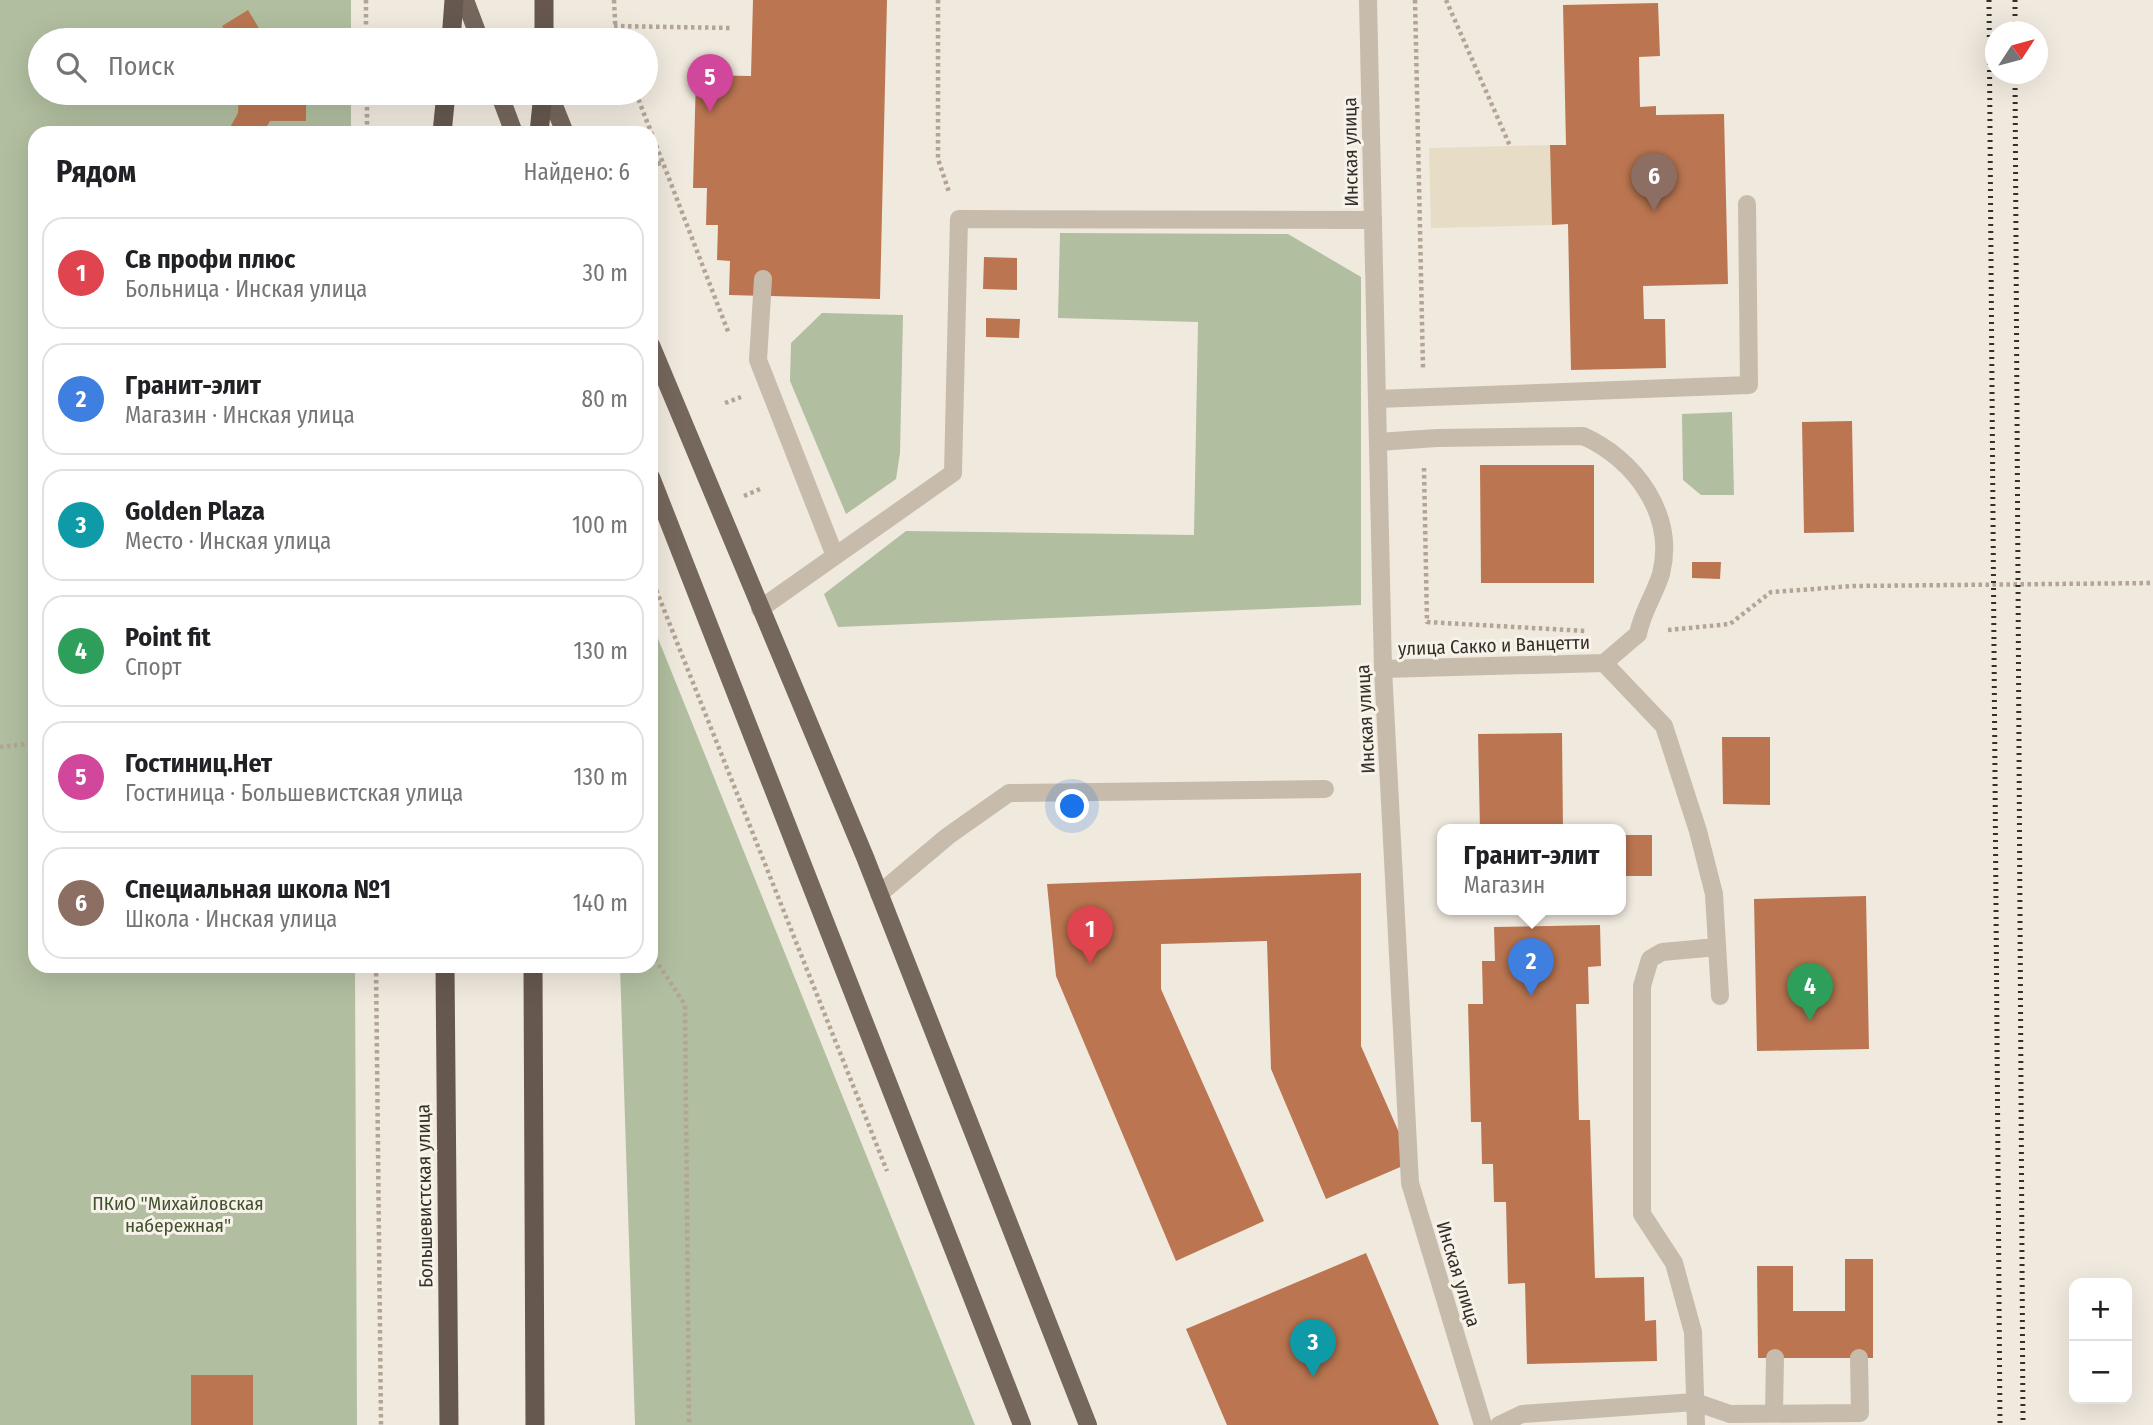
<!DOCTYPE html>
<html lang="ru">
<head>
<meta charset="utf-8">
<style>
	:root { --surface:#fff; --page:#f6f6f6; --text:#202124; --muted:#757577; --line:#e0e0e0; --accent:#224b54 }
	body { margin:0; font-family:"Fira Sans Condensed",sans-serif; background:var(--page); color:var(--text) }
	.controls { position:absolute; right:21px; bottom:21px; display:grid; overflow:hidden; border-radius:14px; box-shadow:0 7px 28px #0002 }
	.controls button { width:63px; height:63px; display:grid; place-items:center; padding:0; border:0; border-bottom:2px solid var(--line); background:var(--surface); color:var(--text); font:35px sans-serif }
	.compass { position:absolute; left:1985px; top:21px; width:63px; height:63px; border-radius:50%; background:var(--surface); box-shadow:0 7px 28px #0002; rotate:54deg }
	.you { position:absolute; left:1073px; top:807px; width:24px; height:24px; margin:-18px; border:5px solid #fff; border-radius:50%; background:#1a73e8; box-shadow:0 0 0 10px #1a73e833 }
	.badge { display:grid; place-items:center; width:46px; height:46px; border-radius:50%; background:var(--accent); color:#fff; font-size:23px; font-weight:700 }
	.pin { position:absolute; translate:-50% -58px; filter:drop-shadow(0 2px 4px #0008) }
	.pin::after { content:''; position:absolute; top:37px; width:24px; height:21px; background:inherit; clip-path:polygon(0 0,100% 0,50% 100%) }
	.popup { position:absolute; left:1437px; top:824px; width:189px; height:91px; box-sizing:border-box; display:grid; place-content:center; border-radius:14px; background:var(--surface); filter:drop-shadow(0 2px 5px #0005); font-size:23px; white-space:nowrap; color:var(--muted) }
	.popup b { font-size:26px; color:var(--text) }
	.popup::after { content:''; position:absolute; left:50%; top:100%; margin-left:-14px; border:14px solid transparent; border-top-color:var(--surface) }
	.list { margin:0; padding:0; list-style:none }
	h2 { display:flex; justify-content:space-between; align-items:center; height:91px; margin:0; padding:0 28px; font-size:30px }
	h2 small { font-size:23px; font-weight:400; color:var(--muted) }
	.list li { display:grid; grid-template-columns:46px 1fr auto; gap:21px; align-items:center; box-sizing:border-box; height:112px; margin:0 14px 14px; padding:0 14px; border:2px solid var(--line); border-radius:21px }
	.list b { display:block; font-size:26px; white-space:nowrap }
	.list p { margin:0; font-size:23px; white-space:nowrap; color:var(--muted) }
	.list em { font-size:23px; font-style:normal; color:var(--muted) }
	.icon { flex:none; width:38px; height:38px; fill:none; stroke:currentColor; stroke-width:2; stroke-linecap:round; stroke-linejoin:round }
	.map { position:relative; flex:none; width:2153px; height:1425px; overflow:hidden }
	.search { position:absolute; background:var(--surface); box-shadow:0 7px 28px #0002; left:28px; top:28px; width:630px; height:77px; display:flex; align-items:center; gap:18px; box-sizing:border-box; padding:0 24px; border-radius:38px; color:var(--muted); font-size:26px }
	.panel { position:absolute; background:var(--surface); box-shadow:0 7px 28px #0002; left:28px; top:126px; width:630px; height:847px; border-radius:21px }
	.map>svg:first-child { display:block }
</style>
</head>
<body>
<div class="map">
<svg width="2153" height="1425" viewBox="0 0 2153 1425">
	<rect width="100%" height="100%" fill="#f0e9de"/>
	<path fill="#b1be9f" d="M0 0H351V40H40V93H351V133H35V966H355L357 1425H0Z
		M1060 233 1288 234 1361 277V605L838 627 824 594 906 531 1194 535 1198 322 1058 318Z
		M822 313 903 315 900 453 896 479 846 514 790 381 791 343Z
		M1732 412 1734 495H1701L1683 480 1682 414Z
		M651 621 975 1425H635L620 966H651Z"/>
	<path fill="#e7dcc6" d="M1550 145 1552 225 1431 228 1429 148Z"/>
	<path fill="#bb7651" d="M753 0H887L880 299 729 295 730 261 717 260 718 225H706L707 188H693L696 75 751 76Z
		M1658 3 1660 56 1639 57 1640 107 1656 106V115L1724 114 1728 284 1643 286 1644 319H1665L1666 368 1571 370 1568 224 1552 225 1551 184 1550 145H1566L1563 5Z
		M248 10 266 40H231L222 26Z
		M239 93H306V121H270L263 133H227L238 113Z
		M984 257 1017 258V290L983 289Z
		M986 318 1020 319 1019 338 986 337Z
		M1852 421 1854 532 1804 533 1802 422Z
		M1480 465H1594V583H1481Z
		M1692 562H1721L1720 579 1692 578Z
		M1562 733 1563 830H1480L1478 734Z
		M1722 737H1770V805L1723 804Z
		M1620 835H1652V876H1620Z
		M1361 873V1046L1412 1162 1326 1199 1271 1069 1267 941 1161 944V989L1264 1221 1176 1261 1056 976 1047 884Z
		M1866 896 1869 1049 1757 1051 1754 899Z
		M1600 925 1601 966 1588 967 1589 1004H1576L1579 1120H1590L1595 1278 1644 1277 1645 1321 1656 1320 1657 1361 1527 1364 1525 1283 1508 1284 1506 1202H1494L1493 1164H1482L1481 1122H1471L1468 1004H1483L1482 961H1495L1494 927Z
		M1366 1253 1439 1425H1227L1186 1329Z
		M1845 1259H1873V1358H1758L1757 1266H1793V1311H1845Z
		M191 1375H253V1425H191Z"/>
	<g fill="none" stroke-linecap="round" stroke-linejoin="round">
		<path stroke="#b3a595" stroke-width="4.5" stroke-dasharray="3.5 3.5" stroke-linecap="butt" d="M366 0V40
			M614 0 616 40
			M938 0V159L949 192
			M1415 0 1423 368
			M1446 0 1510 146
			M614 26 731 28
			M367 93V133
			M636 93 729 334
			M651 167 662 162
			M725 403 741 397
			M1424 468 1427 622 1586 631
			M744 496 760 489
			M651 577 887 1171
			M1668 630 1730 624 1771 592 1854 586 2153 583
			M0 747 35 743
			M651 953 685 1005 689 1425
			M376 966 381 1425"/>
		<path stroke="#c7bbab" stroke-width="18" d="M763 279 758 360 835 556
			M1377 399 1749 385 1747 204
			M1378 442 1437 438 1583 436C1635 459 1676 515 1661 574 1655 594 1642 612 1638 634
			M760 609 953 473 959 219 1373 220
			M1604 663 1664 726 1698 831 1714 894 1720 996
			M879 894 948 836 1009 793 1325 789
			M1774 1413 1775 1358
			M1499 1425 1522 1414 1695 1402 1730 1414 1860 1413 1859 1358
			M1696 1425 1693 1332 1674 1263 1642 1214V986L1650 959 1662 952 1717 947"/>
		<path stroke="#c7bbab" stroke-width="18" d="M1368 0 1383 669 1410 1183 1483 1425
			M1383 669 1604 663 1638 634"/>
		<path stroke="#76675c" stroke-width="18" d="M465 0 480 40
			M499 93 514 133
			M549 93 565 133
			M651 345 865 857 1088 1425
			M651 477 1022 1425"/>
		<path stroke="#66584e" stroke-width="19" d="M544 0V40
			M451 40 454 0
			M442 133 446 93
			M539 133 543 93
			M445 966 449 1425
			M533 966 535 1425"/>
		<path stroke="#362f29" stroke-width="5" stroke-dasharray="2 5" stroke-linecap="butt" d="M1989 0 2000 1425
			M2015 0V32
			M2015 74 2023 1425"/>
	</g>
	<g text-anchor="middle" stroke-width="6" stroke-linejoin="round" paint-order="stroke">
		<g font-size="19" fill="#362f29" stroke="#f8f3ea">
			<text transform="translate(1350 152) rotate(-91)" y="7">Инская улица</text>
			<text transform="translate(1494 645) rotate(-2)" y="7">улица Сакко и Ванцетти</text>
			<text transform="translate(1365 719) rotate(-93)" y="7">Инская улица</text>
			<text transform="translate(424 1196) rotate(-91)" y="7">Большевистская улица</text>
			<text transform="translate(1459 1274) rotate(73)" y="7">Инская улица</text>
		</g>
		<g font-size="19" fill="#42522f" stroke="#f8f3ea">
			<text x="178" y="1210">ПКиО "Михайловская<tspan x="178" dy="22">набережная"</tspan></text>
		</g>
	</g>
</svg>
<div class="controls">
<button>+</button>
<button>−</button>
</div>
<svg class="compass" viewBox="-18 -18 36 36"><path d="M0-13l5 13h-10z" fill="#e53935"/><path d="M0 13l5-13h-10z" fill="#757577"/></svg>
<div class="you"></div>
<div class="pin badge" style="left:1090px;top:964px;background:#e0444e">1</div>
<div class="pin badge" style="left:1531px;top:996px;background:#3f7fe0">2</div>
<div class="popup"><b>Гранит-элит</b>Магазин</div>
<div class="pin badge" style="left:1313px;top:1377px;background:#0f9aa8">3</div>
<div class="pin badge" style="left:1810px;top:1021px;background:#2e9e5b">4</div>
<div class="pin badge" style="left:710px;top:112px;background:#d1479c">5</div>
<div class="pin badge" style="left:1654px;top:211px;background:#8d6e63">6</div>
<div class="search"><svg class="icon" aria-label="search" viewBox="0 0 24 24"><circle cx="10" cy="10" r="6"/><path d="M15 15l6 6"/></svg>Поиск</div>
<section class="panel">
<h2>Рядом<small>Найдено: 6</small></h2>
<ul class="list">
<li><span class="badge" style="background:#e0444e">1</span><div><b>Св профи плюс</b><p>Больница · Инская улица</p></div><em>30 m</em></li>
<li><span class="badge" style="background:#3f7fe0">2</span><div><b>Гранит-элит</b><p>Магазин · Инская улица</p></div><em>80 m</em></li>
<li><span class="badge" style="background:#0f9aa8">3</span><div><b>Golden Plaza</b><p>Место · Инская улица</p></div><em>100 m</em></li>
<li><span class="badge" style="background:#2e9e5b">4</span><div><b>Point fit</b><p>Спорт</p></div><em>130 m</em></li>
<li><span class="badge" style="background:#d1479c">5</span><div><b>Гостиниц.Нет</b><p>Гостиница · Большевистская улица</p></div><em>130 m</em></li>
<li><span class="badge" style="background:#8d6e63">6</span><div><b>Специальная школа №1</b><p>Школа · Инская улица</p></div><em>140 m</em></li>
</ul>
</section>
</div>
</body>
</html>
